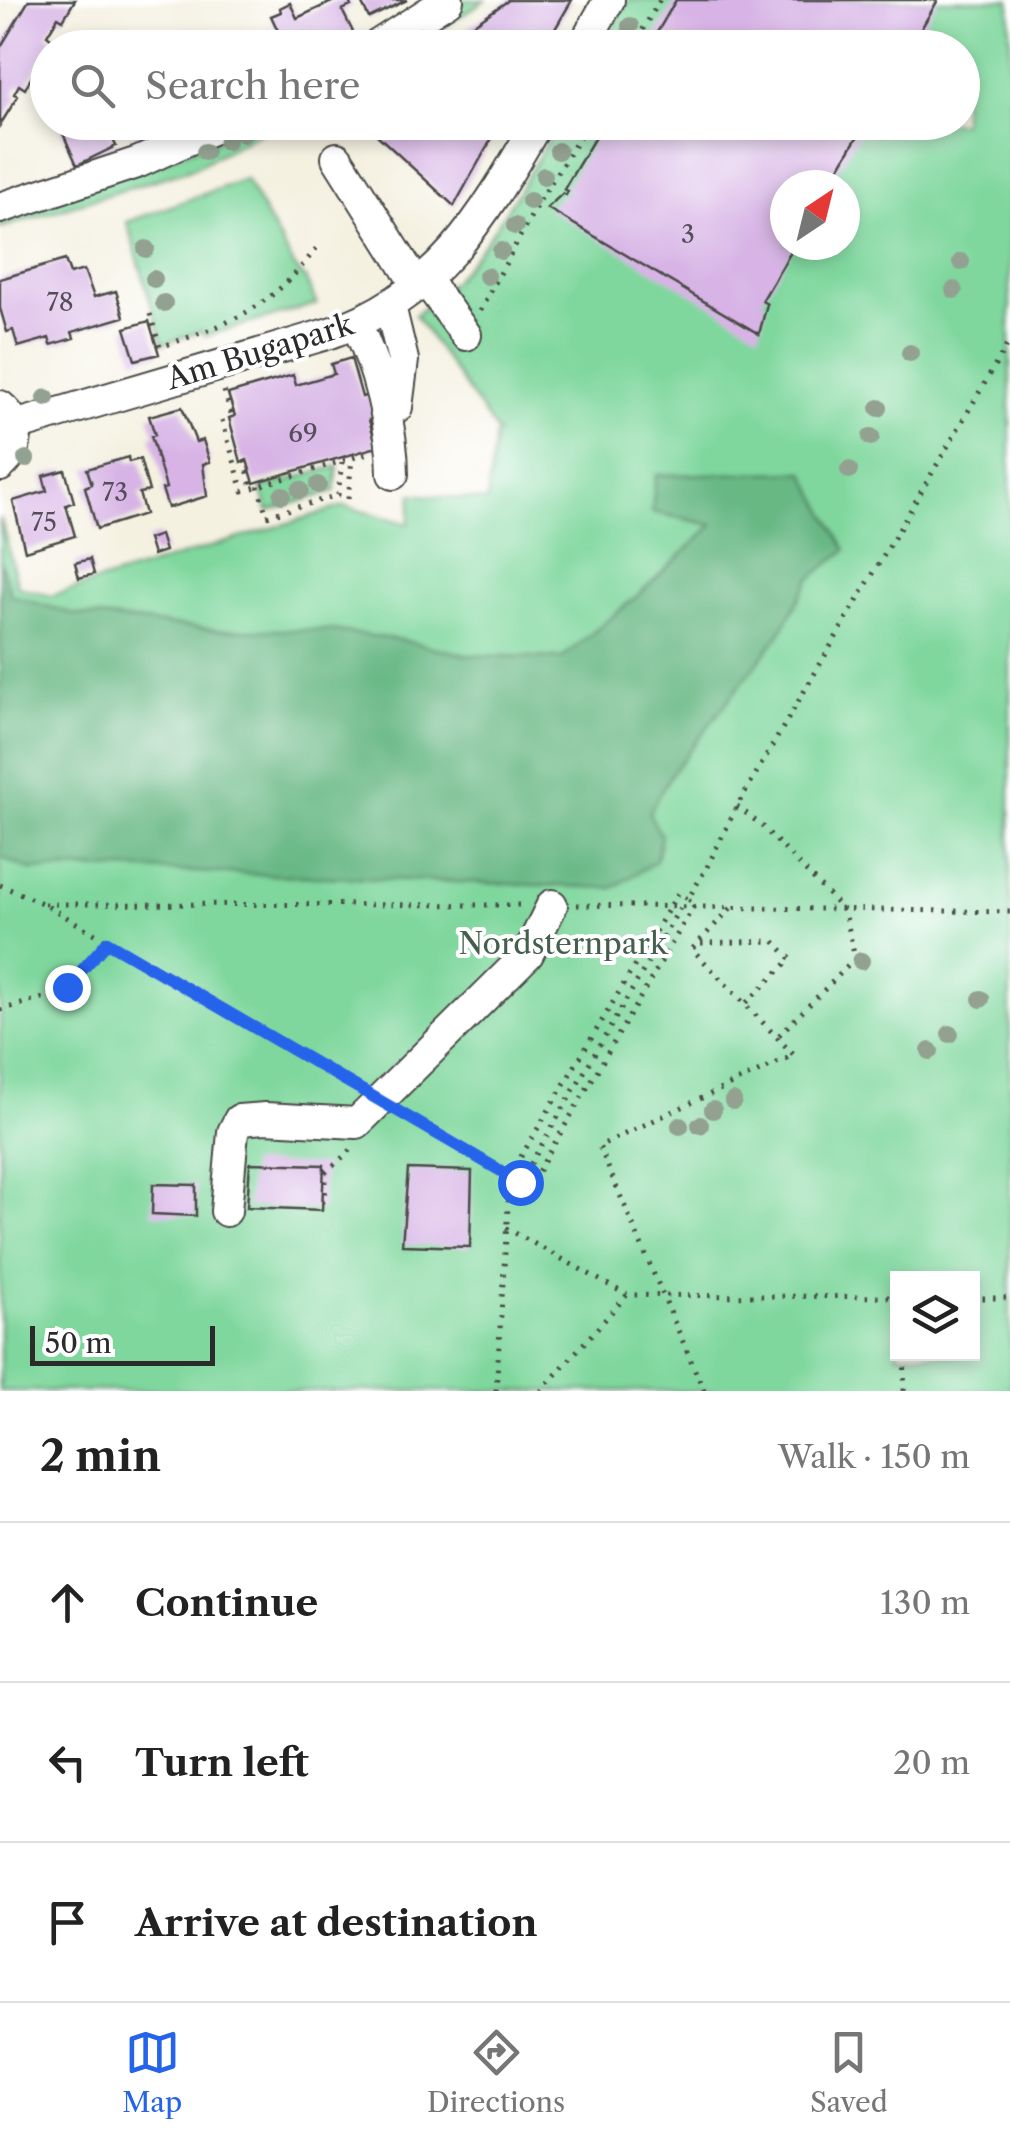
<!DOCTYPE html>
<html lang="en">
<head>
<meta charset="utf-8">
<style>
	:root { --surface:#fff; --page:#f2f2f2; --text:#222; --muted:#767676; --line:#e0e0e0; --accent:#2563eb }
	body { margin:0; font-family:"Libre Caslon Text",serif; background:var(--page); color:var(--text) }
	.controls { position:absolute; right:30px; bottom:30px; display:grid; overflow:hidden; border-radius:0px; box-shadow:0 5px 15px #0003 }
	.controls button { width:90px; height:90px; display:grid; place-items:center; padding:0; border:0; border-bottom:2px solid var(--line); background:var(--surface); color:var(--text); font:50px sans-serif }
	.compass { position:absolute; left:770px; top:170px; width:90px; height:90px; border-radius:50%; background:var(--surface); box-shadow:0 5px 15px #0003; rotate:35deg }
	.scale { position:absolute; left:30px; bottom:25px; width:185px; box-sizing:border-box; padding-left:10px; border:5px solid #2b2b2b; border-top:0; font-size:28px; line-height:35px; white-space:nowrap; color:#2b2b2b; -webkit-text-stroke:8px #fff; paint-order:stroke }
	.stop { position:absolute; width:30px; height:30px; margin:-22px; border:8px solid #2563eb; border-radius:50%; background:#fff }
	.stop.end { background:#2563eb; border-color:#fff; box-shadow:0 2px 10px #0008 }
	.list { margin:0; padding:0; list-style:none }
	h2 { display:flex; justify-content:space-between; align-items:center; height:130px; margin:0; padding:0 40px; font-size:42px }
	h2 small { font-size:32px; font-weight:400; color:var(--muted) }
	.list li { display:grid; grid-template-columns:65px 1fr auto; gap:30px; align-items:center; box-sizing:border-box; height:160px; padding:0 40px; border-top:2px solid var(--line) }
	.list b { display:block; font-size:38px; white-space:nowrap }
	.list em { font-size:32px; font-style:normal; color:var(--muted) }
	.icon { flex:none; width:55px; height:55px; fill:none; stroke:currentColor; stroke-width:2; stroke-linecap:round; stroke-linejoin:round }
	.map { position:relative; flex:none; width:1010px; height:1391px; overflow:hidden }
	.search { position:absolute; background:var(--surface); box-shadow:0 5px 15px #0003; left:30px; right:30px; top:30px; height:110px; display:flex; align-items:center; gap:25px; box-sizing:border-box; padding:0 35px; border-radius:55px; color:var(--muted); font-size:38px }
	.sheet { height:610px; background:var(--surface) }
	nav { display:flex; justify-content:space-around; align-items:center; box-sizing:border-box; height:140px; border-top:2px solid var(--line); background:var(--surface); font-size:28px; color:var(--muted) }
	nav a { display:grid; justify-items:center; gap:5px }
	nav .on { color:var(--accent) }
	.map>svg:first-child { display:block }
</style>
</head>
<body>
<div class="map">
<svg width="1010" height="1391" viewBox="0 0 1010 1391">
	<rect width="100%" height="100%" fill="#fff"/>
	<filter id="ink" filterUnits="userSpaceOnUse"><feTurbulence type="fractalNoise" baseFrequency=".01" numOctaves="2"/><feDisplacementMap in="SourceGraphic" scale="20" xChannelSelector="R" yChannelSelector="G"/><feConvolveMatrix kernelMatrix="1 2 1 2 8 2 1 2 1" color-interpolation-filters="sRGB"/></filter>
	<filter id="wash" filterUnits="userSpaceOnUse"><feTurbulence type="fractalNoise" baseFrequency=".0048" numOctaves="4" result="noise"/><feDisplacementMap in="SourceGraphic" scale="40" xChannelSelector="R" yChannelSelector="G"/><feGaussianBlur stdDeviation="2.25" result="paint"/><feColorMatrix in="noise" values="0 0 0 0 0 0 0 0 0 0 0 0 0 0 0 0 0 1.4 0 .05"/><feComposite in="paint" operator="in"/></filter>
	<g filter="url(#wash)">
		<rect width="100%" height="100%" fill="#f4f1e1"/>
		<path fill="#7fd79d" stroke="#558164" stroke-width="2.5" fill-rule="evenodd" d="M466 0H485L414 47 392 48Z
			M628 0H1010V1391H0V517L18 587 51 596 344 506 409 524 412 494 487 501 495 435 498 434 415 315C480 266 518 192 558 123L962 122V48L601 47ZM785 185H845V245H785ZM898 1278H972V1354H898Z
			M253 123H277L194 168 0 228V218L210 143Z
			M245 179 296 269 305 278 317 304 205 336 202 331 163 344 127 222Z
			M338 466 335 491 268 511 261 488Z"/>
		<path fill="#67b884" stroke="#497258" stroke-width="2.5" d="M804 472 846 550 810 579 779 635 671 774 649 813 661 836 656 861 613 888 118 869 30 870 0 857V561L11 595 73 614 218 630H331L401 640 467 655 562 658 637 596 713 525 652 512 656 475Z"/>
		<g id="blocks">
			<path fill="#d7b4e5" d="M29 0H75L63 20 58 17 47 35 52 39 25 89 19 85 14 94 18 96 0 125V48Z
				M336 0H348L351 6 342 10 354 34 326 48H311L304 33 294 37 295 41 286 48H247L279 33 271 16 281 12 280 8 290 3 297 18Z
				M360 0H407L369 18Z
				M509 0H572L544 48H439Z
				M676 0H938L910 48H648Z
				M233 36 238 48H208L222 41Z
				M75 122H105L116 146 77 165 61 129Z
				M129 122H176L138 140Z
				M363 122H501L454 206Z
				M604 122H866L835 175 852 185 845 197V185H785V245H795L762 301 767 304 759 334 547 208 563 193 566 195 568 191 564 189Z
				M65 260 70 274 84 270 94 297 116 291 124 317 72 332 74 338 51 345 49 338 18 347 13 330 7 332 0 308V279Z
				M149 321 159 354 135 360 125 328Z
				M351 358 362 397 369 395 375 418 369 420 377 447 254 483 247 460 241 462 229 418 235 416 228 394 293 375 296 385 334 374 331 364Z
				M182 407 196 442 203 440 210 462 203 464 207 496 168 508 162 489 166 488 151 436 155 435 149 416Z
				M128 457 129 462 140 459 149 491 139 493 145 514 97 529 85 487 92 484 87 469Z
				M65 470 74 502 66 505 75 536 25 551 13 501 47 491 43 476Z
				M160 535 165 551 153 555 148 539Z
				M90 559 94 574 79 578 75 563Z
				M250 1163 324 1165 322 1210 247 1207Z
				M408 1169 472 1171 470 1247 402 1245Z
				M153 1184 196 1185V1216L152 1214Z"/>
		</g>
	</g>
	<g filter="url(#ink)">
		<use href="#blocks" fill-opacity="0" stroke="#494946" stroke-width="2.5"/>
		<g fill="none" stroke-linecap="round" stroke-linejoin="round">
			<g stroke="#494946" stroke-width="34">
				<path id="minor" d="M373 48 448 0
					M582 48 609 0
					M337 158 418 287
					M0 208 139 162 227 122
					M426 280 466 335
					M390 306 403 360 397 407
					M356 324C377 365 393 429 393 474
					M0 406C21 423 21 448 0 466
					M15 426 330 333C439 296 483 217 538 122
					M226 1211 233 1132 239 1120 265 1118 357 1123 528 954 552 905"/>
			</g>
			<path stroke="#494946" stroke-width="5" stroke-dasharray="2.5 8" stroke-linecap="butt" d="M632 48 660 0
				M480 311 537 205 589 122
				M150 314 160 347C232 323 271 309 318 246
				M224 391 232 417
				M222 420 243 491 366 454
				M245 461 252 488
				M258 486 267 516 338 495 342 462
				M348 499 352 458
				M737 806 761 825 845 912 855 959 777 1037
				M707 867 737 806 1010 340
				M0 885 44 904 155 969
				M44 904 521 905
				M577 905 1010 912
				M701 943 774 941 791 959 745 1004
				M0 1010 58 994 107 942
				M520 1182 681 906
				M322 1201H325V1173L353 1148
				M506 1228 627 1295
				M972 1298H1010
				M496 1391 510 1175
				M541 1391 627 1295 898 1297
				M704 1391 599 1146 794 1055 692 949 731 908
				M904 1391 905 1354"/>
			<use href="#minor" stroke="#fff" stroke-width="30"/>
			<path stroke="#494946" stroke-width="5" stroke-dasharray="2.5 8" stroke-linecap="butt" d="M155 969 529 1187 695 904 688 899
				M510 1175 678 893 688 899 707 867"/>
		</g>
		<g fill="#93a190">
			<circle cx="630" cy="26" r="9"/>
			<circle cx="420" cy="36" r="9"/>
			<circle cx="243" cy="134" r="9"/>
			<circle cx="227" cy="142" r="9"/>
			<circle cx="558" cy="151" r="9"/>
			<circle cx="205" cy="152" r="9"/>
			<circle cx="544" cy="176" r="9"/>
			<circle cx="530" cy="201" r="9"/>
			<circle cx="515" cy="226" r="9"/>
			<circle cx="146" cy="249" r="9"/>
			<circle cx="501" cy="251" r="9"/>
			<circle cx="961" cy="262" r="9"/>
			<circle cx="487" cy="276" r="9"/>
			<circle cx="154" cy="279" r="9"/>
			<circle cx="954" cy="290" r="9"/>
			<circle cx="164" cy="303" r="9"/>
			<circle cx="910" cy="353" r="9"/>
			<circle cx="46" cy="398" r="9"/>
			<circle cx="879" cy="408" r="9"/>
			<circle cx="871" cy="437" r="9"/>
			<circle cx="26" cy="459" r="9"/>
			<circle cx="849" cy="470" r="9"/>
			<circle cx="318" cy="485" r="9"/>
			<circle cx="300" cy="490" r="9"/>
			<circle cx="282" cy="495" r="9"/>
			<circle cx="861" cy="961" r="9"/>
			<circle cx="981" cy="999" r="9"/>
			<circle cx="950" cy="1034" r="9"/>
			<circle cx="930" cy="1051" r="9"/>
			<circle cx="733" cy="1101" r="9"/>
			<circle cx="713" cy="1110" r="9"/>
			<circle cx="700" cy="1125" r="9"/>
			<circle cx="680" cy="1126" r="9"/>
		</g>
	</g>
	<g fill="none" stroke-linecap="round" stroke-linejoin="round" filter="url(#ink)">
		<path stroke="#2563eb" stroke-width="12" d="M67 987 107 942 520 1182"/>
	</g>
	<g text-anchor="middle" stroke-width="8" stroke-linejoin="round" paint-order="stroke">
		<g font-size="25" fill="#564d5a">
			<text x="688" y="243">3</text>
			<text x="60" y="311">78</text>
			<text x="303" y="442">69</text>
			<text x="115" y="501">73</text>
			<text x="44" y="531">75</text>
		</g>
		<g font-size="30" fill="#2b2b2b" stroke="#fff">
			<text transform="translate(260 352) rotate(-17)" y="10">Am Bugapark</text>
		</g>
		<g font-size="30" fill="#445f4d" stroke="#fff">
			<text x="563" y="954">Nordsternpark</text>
		</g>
	</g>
</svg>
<div class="controls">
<button><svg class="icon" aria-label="layers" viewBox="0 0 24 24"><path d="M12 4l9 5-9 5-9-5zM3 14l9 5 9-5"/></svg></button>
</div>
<svg class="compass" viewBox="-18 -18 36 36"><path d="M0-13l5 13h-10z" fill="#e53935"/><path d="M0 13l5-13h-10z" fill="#767676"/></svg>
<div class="scale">50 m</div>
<div class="stop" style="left:520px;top:1182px"></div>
<div class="stop end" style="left:67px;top:987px"></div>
<div class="search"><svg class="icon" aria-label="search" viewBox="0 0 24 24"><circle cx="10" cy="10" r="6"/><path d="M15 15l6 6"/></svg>Search here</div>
</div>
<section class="sheet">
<h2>2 min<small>Walk · 150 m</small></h2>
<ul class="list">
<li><svg class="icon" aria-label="ahead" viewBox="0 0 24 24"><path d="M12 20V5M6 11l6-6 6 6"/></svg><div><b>Continue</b></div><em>130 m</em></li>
<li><svg class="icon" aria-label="left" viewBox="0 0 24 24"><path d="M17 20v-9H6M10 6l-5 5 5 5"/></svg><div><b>Turn left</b></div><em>20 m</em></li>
<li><svg class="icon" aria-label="arrive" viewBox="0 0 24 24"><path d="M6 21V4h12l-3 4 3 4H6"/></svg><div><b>Arrive at destination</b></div></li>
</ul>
</section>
<nav>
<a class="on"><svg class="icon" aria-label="map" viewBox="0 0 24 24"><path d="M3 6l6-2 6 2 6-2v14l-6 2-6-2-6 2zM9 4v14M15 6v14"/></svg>Map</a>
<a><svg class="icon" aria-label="directions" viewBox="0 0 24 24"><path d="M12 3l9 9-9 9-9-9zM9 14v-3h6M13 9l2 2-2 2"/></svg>Directions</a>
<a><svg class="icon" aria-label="saved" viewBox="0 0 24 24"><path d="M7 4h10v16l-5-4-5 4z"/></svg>Saved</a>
</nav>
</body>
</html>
